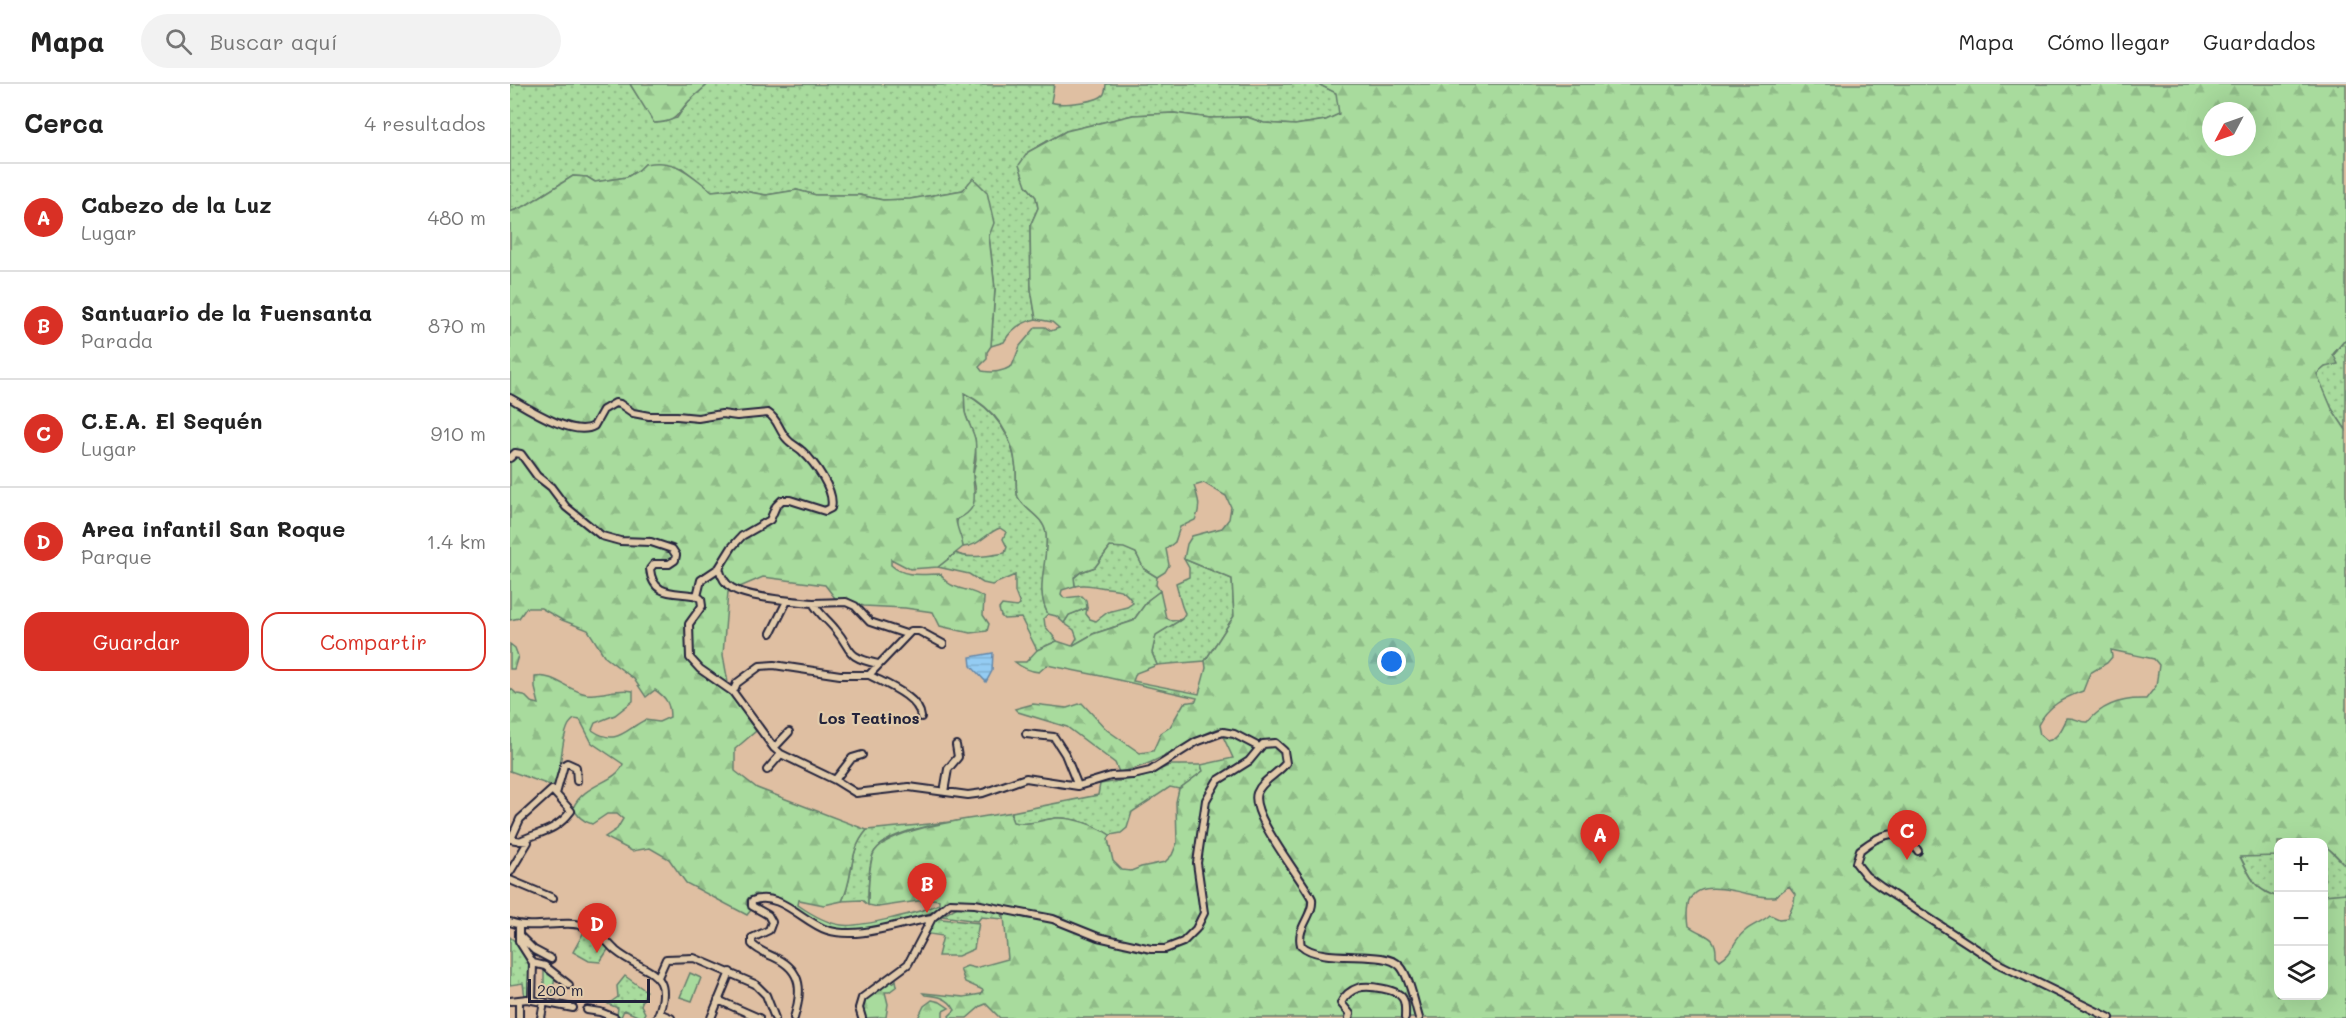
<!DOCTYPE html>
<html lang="es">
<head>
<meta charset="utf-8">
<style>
	:root { --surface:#fff; --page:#f2f2f2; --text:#222; --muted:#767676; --line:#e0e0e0; --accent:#d93025 }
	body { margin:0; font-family:Mali,sans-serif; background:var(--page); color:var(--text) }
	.controls { position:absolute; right:18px; bottom:18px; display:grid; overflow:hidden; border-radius:12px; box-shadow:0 6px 24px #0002 }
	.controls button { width:54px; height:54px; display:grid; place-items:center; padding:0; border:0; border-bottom:2px solid var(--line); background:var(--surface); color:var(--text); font:30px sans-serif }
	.compass { position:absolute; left:1692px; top:18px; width:54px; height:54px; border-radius:50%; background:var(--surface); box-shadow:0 6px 24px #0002; rotate:229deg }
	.scale { position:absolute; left:18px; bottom:15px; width:122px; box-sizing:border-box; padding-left:6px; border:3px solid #22223b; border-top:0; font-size:16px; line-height:21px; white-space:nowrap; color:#22223b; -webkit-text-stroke:4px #e2cbab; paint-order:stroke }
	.you { position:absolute; left:882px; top:578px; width:21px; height:21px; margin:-15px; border:4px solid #fff; border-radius:50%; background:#1a73e8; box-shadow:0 0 0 9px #1a73e833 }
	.badge { display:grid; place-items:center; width:39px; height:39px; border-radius:50%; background:var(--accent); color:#fff; font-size:20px; font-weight:700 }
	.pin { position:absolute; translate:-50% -50px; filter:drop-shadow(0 2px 3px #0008) }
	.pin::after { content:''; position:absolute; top:32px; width:21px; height:18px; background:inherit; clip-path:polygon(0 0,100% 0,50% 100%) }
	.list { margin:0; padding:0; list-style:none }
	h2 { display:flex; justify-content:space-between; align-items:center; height:78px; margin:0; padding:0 24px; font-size:26px }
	h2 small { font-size:20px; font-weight:400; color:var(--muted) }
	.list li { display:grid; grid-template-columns:39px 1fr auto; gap:18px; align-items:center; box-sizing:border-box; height:108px; padding:0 24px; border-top:2px solid var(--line) }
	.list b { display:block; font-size:22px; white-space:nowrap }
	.list p { margin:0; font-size:20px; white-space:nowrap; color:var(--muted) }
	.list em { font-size:20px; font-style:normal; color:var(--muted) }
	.actions { display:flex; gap:12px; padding:18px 24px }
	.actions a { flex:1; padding:14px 0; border:2px solid var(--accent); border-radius:18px; text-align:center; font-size:21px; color:var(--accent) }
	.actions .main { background:var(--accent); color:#fff }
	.icon { flex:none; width:33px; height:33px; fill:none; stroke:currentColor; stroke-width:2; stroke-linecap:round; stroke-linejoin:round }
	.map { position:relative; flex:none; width:1836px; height:934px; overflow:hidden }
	header { display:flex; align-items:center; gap:36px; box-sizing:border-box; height:84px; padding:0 30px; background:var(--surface); border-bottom:2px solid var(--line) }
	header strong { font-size:28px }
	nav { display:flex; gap:33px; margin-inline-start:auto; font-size:21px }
	.search { width:420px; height:54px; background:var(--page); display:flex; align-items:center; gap:15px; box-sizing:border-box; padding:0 21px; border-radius:33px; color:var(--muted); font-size:22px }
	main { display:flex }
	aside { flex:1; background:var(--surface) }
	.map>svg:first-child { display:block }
</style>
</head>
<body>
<header>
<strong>Mapa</strong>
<div class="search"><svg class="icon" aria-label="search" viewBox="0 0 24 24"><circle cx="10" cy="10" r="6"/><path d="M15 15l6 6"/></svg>Buscar aquí</div>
<nav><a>Mapa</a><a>Cómo llegar</a><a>Guardados</a></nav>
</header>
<main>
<aside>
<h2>Cerca<small>4 resultados</small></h2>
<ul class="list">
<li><span class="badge">A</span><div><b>Cabezo de la Luz</b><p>Lugar</p></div><em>480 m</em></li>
<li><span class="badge">B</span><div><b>Santuario de la Fuensanta</b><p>Parada</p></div><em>870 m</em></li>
<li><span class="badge">C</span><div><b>C.E.A. El Sequén</b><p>Lugar</p></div><em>910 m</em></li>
<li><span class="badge">D</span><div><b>Area infantil San Roque</b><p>Parque</p></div><em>1.4 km</em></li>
</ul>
<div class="actions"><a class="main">Guardar</a><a>Compartir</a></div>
</aside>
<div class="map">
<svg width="1836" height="934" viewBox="0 0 1836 934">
	<defs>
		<pattern id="green-dots" width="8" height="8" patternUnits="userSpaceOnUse" patternTransform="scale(1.5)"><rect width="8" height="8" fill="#a8db9d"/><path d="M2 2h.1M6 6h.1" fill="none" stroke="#90bc88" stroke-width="1.8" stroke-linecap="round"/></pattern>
		<pattern id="forest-firs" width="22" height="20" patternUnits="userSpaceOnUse" patternTransform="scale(1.5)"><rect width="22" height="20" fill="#a8db9d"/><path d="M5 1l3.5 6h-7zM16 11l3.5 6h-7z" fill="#90bc88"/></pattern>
		<pattern id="water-rules" width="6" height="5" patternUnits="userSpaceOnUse" patternTransform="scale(1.5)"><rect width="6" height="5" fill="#94ccf3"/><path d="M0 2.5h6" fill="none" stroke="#7fafd1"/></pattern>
	</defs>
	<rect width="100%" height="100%" fill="#dfbfa2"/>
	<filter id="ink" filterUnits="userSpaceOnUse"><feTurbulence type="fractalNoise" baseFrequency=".0167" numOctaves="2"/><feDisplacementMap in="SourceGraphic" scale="12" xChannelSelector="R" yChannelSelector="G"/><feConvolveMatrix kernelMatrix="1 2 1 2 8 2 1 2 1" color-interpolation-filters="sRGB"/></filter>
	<g filter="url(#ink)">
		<path fill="url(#green-dots)" stroke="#657e6c" stroke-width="1.5" d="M0 0H120L145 39 167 34 178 18 198 0 544 1 541 18C549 22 589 18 594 10 596 6 596 4 596 0H808L827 9 830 30 816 36 785 41 754 39 737 33 700 34 664 29 623 31 556 47 518 68 516 101 526 113 528 124 520 142 521 205 526 235C511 238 501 245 494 258L481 262 485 205 479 152 453 106 400 115 373 116 349 111H306L287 106 256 111 222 105 201 107 172 84 135 80 129 86 117 93 85 98 77 93 63 92 15 122 0 128Z
			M1834 257 1836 258V346L1822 325 1806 290 1815 283Z
			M454 309C484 325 503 351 506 385 507 394 505 405 508 413 515 427 533 432 536 448 540 476 524 505 538 530L534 534 535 542 547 557 527 566 511 534 494 535 491 532 489 525 492 521 507 523 510 521 505 508V491L482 501 473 499 459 490 428 483 446 469C457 476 482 471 495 469L497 463 493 455 496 448 490 444C476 449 468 463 453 463 452 456 448 451 447 445 444 432 459 417 466 407L463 391 466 375 465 355 455 329Z
			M600 463H614L626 469 634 485 647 493 646 501 650 507 638 516 623 537 583 550 562 562 567 554 564 546 554 539 559 531 577 524 576 530 580 535 586 537 598 528 617 523 623 519C612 501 606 506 590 503 581 502 575 499 565 502L564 494 571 488 585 483Z
			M674 475 722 495 724 532 695 577 647 581 642 569 645 551 672 535 675 529C670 521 669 509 666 499L679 493V484Z
			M661 681H691L693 687 669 705 660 703 622 728 617 744 611 749 600 751C585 741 563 733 546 734 531 736 517 742 503 739L501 733 502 728 588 711 590 700 629 694Z
			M461 736C434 740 383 743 365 767 358 776 358 808 358 821L352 816 332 817C345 792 337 769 357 746Z
			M1814 760 1836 782 1835 810 1814 811Z
			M1742 771 1768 772V813C1744 806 1741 793 1730 772Z
			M449 822 492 828 493 835 471 833 468 837 432 832Z
			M422 834 469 839 464 865 448 872H428L433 852 413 849Z
			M75 846 83 849 99 864 90 878 79 877 63 868Z
			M0 853C21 869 21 887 21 913L15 914 13 899 0 901Z
			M34 886 45 894 42 909 34 907Z
			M115 892 136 907 131 921 135 929 132 934 114 926 111 933 107 931 108 924 98 920 108 913 107 902Z"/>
		<path fill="url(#forest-firs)" stroke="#657e6c" stroke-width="1.5" fill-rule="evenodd" d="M120 0H198C192 6 185 11 179 17 165 32 168 38 144 39Z
			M808 0H1836V258L1834 257 1823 270 1828 280 1815 283 1807 290 1822 325 1836 346V782C1808 750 1807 758 1768 758V772L1730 773C1741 794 1744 806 1768 813V912H1814V811L1836 809V934H490L476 920 471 922 457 934H440L439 932 445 926C438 913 428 912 415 911L413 909 454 913 471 910 473 906 455 898 450 885 457 882 465 884 498 875 493 822 453 816 436 818 420 829 353 846 332 847 312 842 268 814 245 810 237 816 236 820 241 826 237 831 176 799 159 775 140 764 122 767 95 753 107 745 113 735 107 730H97L82 740C72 737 68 732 63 724 74 699 107 699 113 680L82 659 70 636C66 635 64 634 61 638 52 646 51 685 47 699L42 702 0 687V604L7 610 14 611 21 618 29 620 25 604V593C44 589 58 607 77 610 93 612 108 603 123 607V617L105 631 85 639 82 646C107 663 116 645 135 636L149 638 160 633C160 620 156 613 145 606L136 613 124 595 95 573 78 546 52 536 31 524H16L9 534 0 536V128L15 122 63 92 77 93 85 98 117 93 129 86 135 80C166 74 178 89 202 107L222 105 256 111 287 106 306 111H349L373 116 400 115 453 106 463 94 477 108 484 139 479 152 485 205 481 262 477 268V275L469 283 472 287C484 289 492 288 502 282L510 262 526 243H535L541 247 549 244 542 238 526 235 521 205 520 142 528 124 526 113 516 101 509 81 518 68 556 47 623 31 664 29 700 34 737 33 754 39 785 41 816 36 829 30 826 9ZM1701 27H1737V63H1701ZM454 309C485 325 503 351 506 385 507 394 505 405 508 413 515 427 533 432 536 449 539 476 524 505 538 530L546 532 554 539 559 531 577 524 576 516 572 512 554 514 551 510 552 506 565 502 564 493 571 488 585 483 600 463 614 464 626 469 634 485 647 493 655 488 659 481 656 465 665 458 670 443 685 436C691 423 689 416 684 402L694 399 716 412 721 423 719 435 712 444 682 452 677 460 674 475 722 495 724 532 695 577 696 584 689 610 623 597 626 589 647 581 642 569 646 551 672 535 662 537 656 534 650 507 638 516 623 537 583 550 562 562 547 557 527 566 516 578H505C512 584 519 587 529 588L537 581 591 592 687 614 686 617 674 619 660 643 651 649 643 667 630 669 597 646 572 619 557 624 523 620 505 625 508 628 557 643 605 679 609 688C647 682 674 657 709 644L723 674 691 681 693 687 669 705 666 718 667 759 662 771 655 778 631 783 621 787 612 786 603 777 598 755 600 751C585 741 563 733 546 734 531 736 517 742 503 738L501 733 502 728C471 734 383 742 365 767 359 775 358 809 358 821L368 823 422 815 429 816V820C412 828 349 844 331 841 316 839 301 830 288 821L289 816 314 821 332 817C345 792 337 769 357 746L247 704 225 687V665L246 647 220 610 213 571 218 508 253 493 315 501 325 514 354 522 395 524 423 528 430 542 460 549 477 547 479 540 473 531 474 514C459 502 439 508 431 490 413 490 395 494 381 481V475L400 485 428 483 453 463C452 453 447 446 446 436 470 425 464 414 463 393 462 380 468 368 465 355 463 346 457 337 455 328 454 322 455 315 454 309ZM1601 566 1644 575 1649 581 1646 602 1636 615C1613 614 1593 619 1578 638 1570 639 1566 633 1557 634 1553 643 1548 655 1537 657L1530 651 1528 641C1538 622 1553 614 1573 607L1580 589 1597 579 1602 573ZM1279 802 1285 810 1284 818 1277 834 1269 835 1260 831C1252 838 1242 841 1235 847 1223 856 1224 868 1210 876L1206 872C1207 850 1194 853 1179 842 1170 783 1224 810 1257 813H1265Z
			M0 560 5 564 8 572 4 585H0Z
			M380 896 383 899 386 896 387 902 379 908H375L378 920 376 933 354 934 351 927 352 917Z
			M422 916 430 918 439 924 433 927V934H408L414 922Z"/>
		<path fill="#a8db9d" stroke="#657e6c" stroke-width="1.5" d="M180 889 191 894 182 917 170 913Z"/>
		<path fill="url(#water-rules)" stroke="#6688a9" stroke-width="1.5" d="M483 569 482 587 476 598 461 582 460 573Z"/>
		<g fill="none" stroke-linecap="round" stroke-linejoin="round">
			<g stroke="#22223b" stroke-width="10">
				<path id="minor" d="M0 314C19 325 64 354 84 342L93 326 105 319 110 320 123 329 139 332H167L188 334 212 330 227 332 258 329C268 335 269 347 277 355 281 360 288 363 292 367 304 378 326 407 321 424L315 427 280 416H272L266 422 260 436 232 452 222 463 209 484 191 496 187 512 191 515 192 522 179 540 180 574 190 585 223 608 264 664 271 670 325 696 346 709 399 703 458 711 473 709 516 694 568 702 601 692 623 691 640 687 686 658 713 648 724 650 749 663
					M0 374 5 369 11 370 27 392 41 403 56 423 92 452 110 457 141 458 162 465 166 471 165 476 159 480H144L140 485C143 515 167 507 187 512
					M209 484C211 492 215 500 222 504 238 514 283 517 303 519 309 530 317 535 325 545 344 567 333 572 368 580
					M303 519 336 518 345 522 360 538 396 550
					M261 549 277 517
					M359 591C375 600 409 612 411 633
					M223 608 227 599 250 582 264 581 330 591H359L401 547H409L433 560
					M516 650 544 653 555 670 568 702
					M264 664 279 648
					M257 686 271 670
					M325 696 342 674 352 671
					M434 708 438 685 448 673 446 661
					M46 710 54 681 57 679 66 683 67 697
					M0 755 18 758 0 788
					M1 755 10 735 42 706 61 727C46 747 32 747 10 757
					M1408 767C1392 740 1370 750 1350 766L1346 779 1356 792 1371 803 1491 881 1600 934
					M0 796 43 814
					M0 838C25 847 53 834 78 843 90 847 97 859 106 867 134 890 167 885 147 934
					M9 841V857L23 879
					M9 851 24 866 41 875
					M23 879 35 882 59 901
					M148 893 156 875 184 874 245 900 256 911 265 934
					M9 916V934
					M22 916 23 879
					M208 916 249 934
					M0 917 17 915 63 924
					M77 926 90 928 105 934
					M149 929 161 934
					M31 934 34 918
					M201 934 220 888
					M284 934C292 908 293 887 266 874 258 870 248 867 242 860V854L259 846 262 838 258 831 242 822V817C269 806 293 838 317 846 350 856 388 839 422 834
					M352 934 349 924 352 914 398 880 422 834 440 819 465 820 543 835 588 853 641 865H655L673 858 686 845 694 829 687 779 696 716 707 697 739 677 753 660 765 659 774 667 776 679C768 690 752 696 747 709 739 730 791 793 802 815 804 832 786 843 791 861 812 881 874 864 890 882 899 891 905 921 909 934
					M839 934 840 930 831 919C834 912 841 906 848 904 858 901 889 905 893 915 896 920 895 928 895 934"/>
			</g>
			<use href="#minor" stroke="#e2cbab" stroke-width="6"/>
		</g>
	</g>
	<g text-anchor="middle" stroke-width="4.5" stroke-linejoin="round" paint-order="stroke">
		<g font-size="16" font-weight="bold" fill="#22223b" stroke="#e2cbab">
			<text x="359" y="640">Los Teatinos</text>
		</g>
	</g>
</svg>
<div class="controls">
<button>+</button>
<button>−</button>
<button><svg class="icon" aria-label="layers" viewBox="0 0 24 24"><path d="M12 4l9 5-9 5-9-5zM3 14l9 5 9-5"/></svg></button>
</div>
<svg class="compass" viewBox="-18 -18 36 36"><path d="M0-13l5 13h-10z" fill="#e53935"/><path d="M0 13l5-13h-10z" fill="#767676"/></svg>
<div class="scale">200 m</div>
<div class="you"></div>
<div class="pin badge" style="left:1090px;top:780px">A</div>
<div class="pin badge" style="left:417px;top:829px">B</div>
<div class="pin badge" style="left:1397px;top:776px">C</div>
<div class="pin badge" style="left:87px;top:869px">D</div>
</div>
</main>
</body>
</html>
